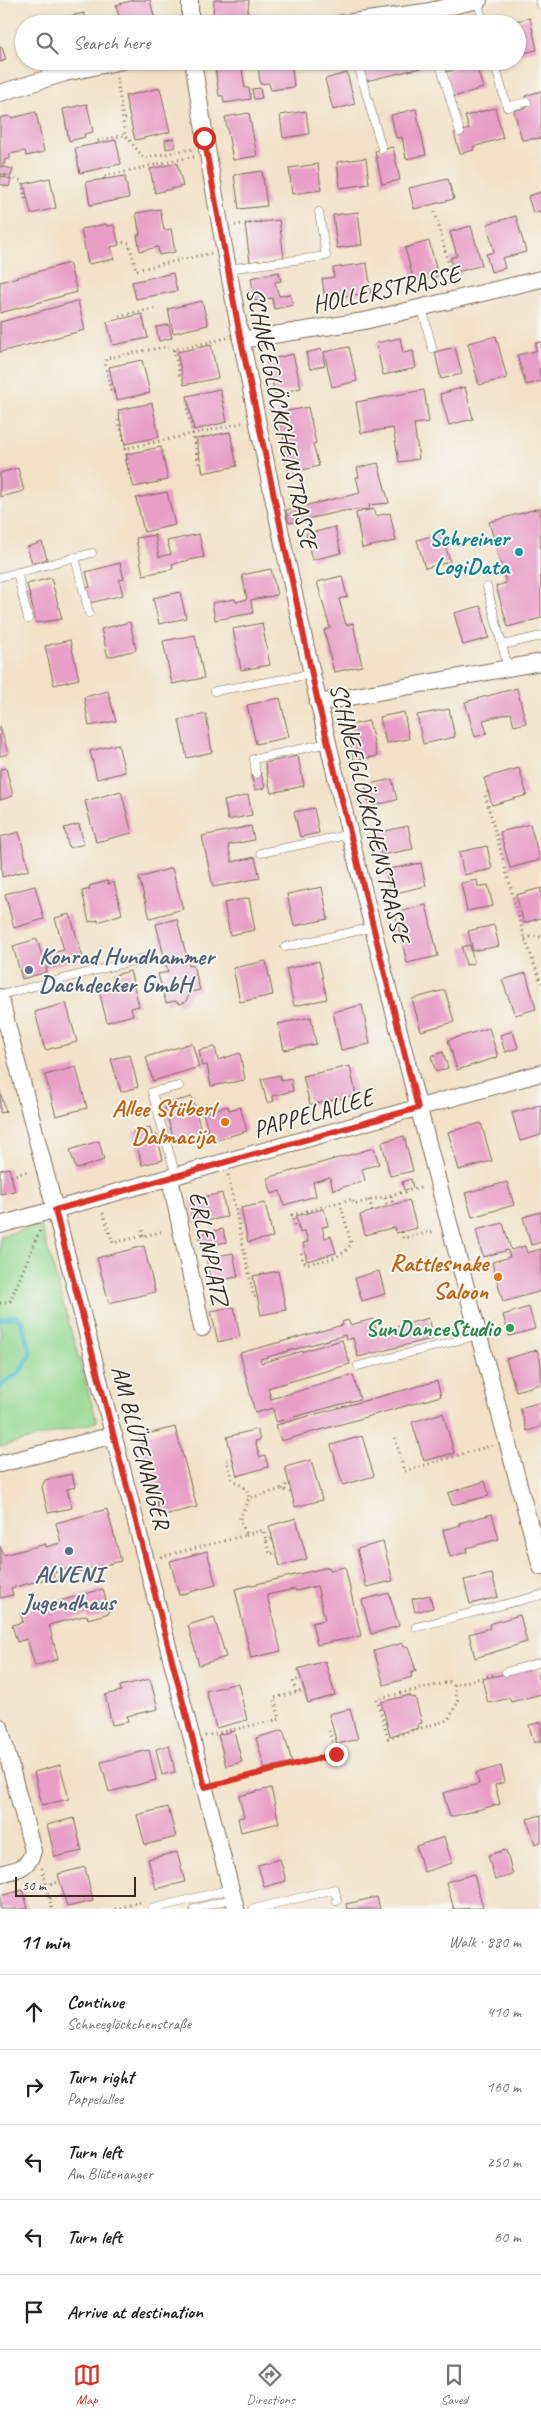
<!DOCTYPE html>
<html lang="en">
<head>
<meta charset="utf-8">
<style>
	:root { --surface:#fff; --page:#f2f2f2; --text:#222; --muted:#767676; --line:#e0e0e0; --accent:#d93025 }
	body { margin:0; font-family:Caveat,sans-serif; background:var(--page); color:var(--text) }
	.scale { position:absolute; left:15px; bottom:12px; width:121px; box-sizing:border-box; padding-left:5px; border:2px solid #3b2a1e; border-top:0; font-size:14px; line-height:18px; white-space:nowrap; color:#3b2a1e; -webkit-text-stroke:4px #f6f6f2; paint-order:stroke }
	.stop { position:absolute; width:15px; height:15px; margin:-11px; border:4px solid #d93025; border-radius:50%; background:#fff }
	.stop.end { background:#d93025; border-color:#fff; box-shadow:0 1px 5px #0008 }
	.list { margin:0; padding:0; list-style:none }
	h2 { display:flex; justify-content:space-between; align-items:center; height:65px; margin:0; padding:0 20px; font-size:21px }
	h2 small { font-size:16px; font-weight:400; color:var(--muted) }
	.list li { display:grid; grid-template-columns:32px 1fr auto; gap:15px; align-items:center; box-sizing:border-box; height:75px; padding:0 20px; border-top:1px solid var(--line) }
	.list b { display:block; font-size:19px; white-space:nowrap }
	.list p { margin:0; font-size:16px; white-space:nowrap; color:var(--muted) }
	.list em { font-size:16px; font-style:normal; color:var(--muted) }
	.icon { flex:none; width:28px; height:28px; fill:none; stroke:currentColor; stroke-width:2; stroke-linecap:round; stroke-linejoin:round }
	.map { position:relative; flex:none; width:541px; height:1909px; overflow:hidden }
	.search { position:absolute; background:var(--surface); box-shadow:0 1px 4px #0004; left:15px; right:15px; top:15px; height:55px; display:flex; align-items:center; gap:12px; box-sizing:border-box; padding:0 18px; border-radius:28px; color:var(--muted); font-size:19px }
	.sheet { height:440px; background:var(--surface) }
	nav { display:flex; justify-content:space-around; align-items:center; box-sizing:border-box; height:70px; border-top:1px solid var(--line); background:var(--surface); font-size:14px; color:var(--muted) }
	nav a { display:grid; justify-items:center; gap:2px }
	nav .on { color:var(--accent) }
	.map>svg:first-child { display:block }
</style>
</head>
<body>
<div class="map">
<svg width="541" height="1909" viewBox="0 0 541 1909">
	<rect width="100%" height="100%" fill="#f6f6f2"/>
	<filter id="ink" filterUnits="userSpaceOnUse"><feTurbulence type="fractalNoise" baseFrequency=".02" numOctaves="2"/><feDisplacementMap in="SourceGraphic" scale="10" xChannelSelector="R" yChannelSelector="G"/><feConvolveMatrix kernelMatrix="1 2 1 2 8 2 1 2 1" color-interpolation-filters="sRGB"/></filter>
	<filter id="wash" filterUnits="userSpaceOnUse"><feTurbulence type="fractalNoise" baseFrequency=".0096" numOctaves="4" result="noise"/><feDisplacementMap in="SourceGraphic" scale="20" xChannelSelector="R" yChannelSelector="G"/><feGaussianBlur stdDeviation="1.12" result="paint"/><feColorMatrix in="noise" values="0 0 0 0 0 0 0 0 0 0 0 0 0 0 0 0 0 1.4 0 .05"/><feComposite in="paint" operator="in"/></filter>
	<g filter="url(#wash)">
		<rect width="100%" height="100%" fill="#f2e1c7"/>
		<path fill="#94d891" stroke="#688158" d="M41 1225 97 1422 0 1447V1236Z"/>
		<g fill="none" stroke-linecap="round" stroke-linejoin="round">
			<path stroke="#51bbce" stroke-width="5" d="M0 1320 15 1316 22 1322 31 1354 19 1373 2 1384 0 1388"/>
		</g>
		<g id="blocks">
			<path fill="#e89ec7" d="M134 0H150L156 24H121L116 5Z
				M214 0H249L247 18 213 15Z
				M84 13 86 24H55L54 20Z
				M530 18 537 50 517 54V24L506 23Z
				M0 47H2L6 60 0 62Z
				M267 61H291L294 87 271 90 269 83 260 84 258 64Z
				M361 61H424L425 67 366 81Z
				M451 61H478L476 64 483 88 453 97 446 72 453 70Z
				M241 63 245 88H249L251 99 224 103 223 96H219L215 67Z
				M347 73 355 104 333 110 325 79Z
				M160 88 170 132 135 140 125 96Z
				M260 88 262 98 254 99 252 89Z
				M541 91V138L522 140 514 111 528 107 525 96Z
				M87 104 93 132 84 134 85 137 69 141 63 109Z
				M495 108 503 138 473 147 474 150 460 154 454 133 469 129 465 116Z
				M416 109 426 155 406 159 402 137 396 138 391 115Z
				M306 111 309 134 283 138 280 115Z
				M36 112 44 152 26 156 25 151 10 154V159L4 160 5 164H0V118L8 116 12 118Z
				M249 113 257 156 233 160 225 117Z
				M174 138 175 147 166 149 165 140Z
				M116 140 121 164 80 173 75 148Z
				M393 147 400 180 382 184 375 151Z
				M366 158 369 184 340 188 337 162Z
				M177 163 183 186 155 193 150 169Z
				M318 164 321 190 292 194 289 168Z
				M0 166 13 169 11 176 0 174Z
				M262 171 267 206 239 209 234 175Z
				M0 176 11 179 9 187 0 184Z
				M125 176 129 198 90 205 86 182Z
				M50 178 56 208 31 214 24 184Z
				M448 179 454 199 414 209 409 188Z
				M541 192V215L539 211 533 213 528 196Z
				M160 209 164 230 171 229 175 252 159 255 158 247 140 251 137 235H140L136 213Z
				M358 212 362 245 337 248 333 215Z
				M516 216 526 252 502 258 505 268 491 272 486 254 494 252 487 224Z
				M279 220 284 258 250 262 245 224Z
				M106 224 107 226 114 225 119 245 111 247 114 259 88 264 81 229Z
				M471 226 482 265 454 273 450 258 457 256 450 232Z
				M429 241 438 276 414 282 405 248Z
				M69 263 77 292 0 313V282Z
				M367 263 371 293 325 298 322 279 334 277 333 268Z
				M279 272 281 281 275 282 279 296 290 294 293 305 274 309 272 298 255 301 251 278Z
				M173 273 177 291 136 299 132 282Z
				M78 301 85 330 0 352V322Z
				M202 301 208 325 173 333 168 309Z
				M142 314 148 338 113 345 107 322Z
				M169 325 172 338 159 341 156 327Z
				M496 336 507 378 479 385 468 343Z
				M400 338 403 353 413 351 416 368 383 375 376 343Z
				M541 342V368L539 369 541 381 526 385 517 355 536 351V343Z
				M211 345 218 378 184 385 177 352Z
				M349 347 357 381 332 387 324 352Z
				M455 347 462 374 441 379 435 352Z
				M321 349 325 365 310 369 306 353Z
				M293 354 301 388 275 394 267 360Z
				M142 360 150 393 116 400 109 367Z
				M465 387 473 419 449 425 440 394Z
				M220 389 227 422 194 430 187 396Z
				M424 390 429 422 414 424 419 459 399 462 393 428 361 433 356 402Z
				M152 403 159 437 125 444 118 410Z
				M308 407 316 443 313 444 319 466 291 473 278 413Z
				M230 432 237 466 203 473 196 439Z
				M161 447 168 480 134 487 126 462 127 454Z
				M378 463 389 503 369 505 370 509 343 511 289 523 286 510 360 493 356 477H359L357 468Z
				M18 468 24 491 0 497V473Z
				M167 492 175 525 144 532 136 498Z
				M540 508 541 618 508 627 496 586 506 583 489 522Z
				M374 509 375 516 390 513 396 541 362 548 356 513Z
				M335 527 341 553 312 560 306 534Z
				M442 533 450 562 425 568 417 540Z
				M199 534 204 557 172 564 173 569 143 575 136 538 155 535 159 557 171 554 167 541Z
				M42 542 47 559 32 563 27 547Z
				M120 563 124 579 119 580 123 595 89 603 85 588 90 587 86 572Z
				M271 569 277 595 251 600 253 613 215 620 212 603 235 599 236 602 247 599 242 575Z
				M342 576 347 597 339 599 346 625 353 623 362 666 334 672 324 630 330 628 317 582Z
				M51 578 62 619 36 623 27 584Z
				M180 592 186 618 159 624 153 598Z
				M481 606 489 638 463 645 454 613Z
				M130 622 136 650 108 657 101 629Z
				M262 623 270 665 241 670 233 629Z
				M195 635 204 678 172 684 163 641Z
				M70 640 79 679 54 685 45 646Z
				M517 688 526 723 514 726 511 713 483 720 487 733 475 737 465 702Z
				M108 691 116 721 89 726 84 697Z
				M280 698 289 737 256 744 247 705Z
				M449 709 455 737 423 744 417 715Z
				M404 712 409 739 386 743 380 717Z
				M206 714 212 752 187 758 179 720Z
				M369 721 377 756 354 761 346 726Z
				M0 726 8 754 0 756Z
				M118 744 125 772 97 779 90 751Z
				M298 756 304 786 271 793 265 763Z
				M6 768 13 796 0 800V769Z
				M519 768 527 795 492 805 484 778Z
				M261 773 265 788 255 790 251 775Z
				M392 779 397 800 370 806 365 785Z
				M121 791 132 833 96 842 85 801Z
				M248 795 252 815 228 820 224 801Z
				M314 808 319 833 300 837 294 812Z
				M79 824 84 844 69 848 64 828Z
				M530 824 540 860 510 868 500 832Z
				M251 826 254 840 228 845 232 862 255 857 260 878 213 887 202 836Z
				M408 826 413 849 381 855 376 833Z
				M19 832 29 870 2 877 0 837Z
				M487 846 492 869 464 875 459 852Z
				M421 863 426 886 391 894 385 870Z
				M172 868 183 909 150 918 139 878Z
				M477 880 478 887 488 885 493 906 467 911 461 883Z
				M108 881V884L114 882 122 914 98 922V920L89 922 82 891 90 889 89 886Z
				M35 886 44 919 14 928 5 894Z
				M322 887 328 919 294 926 287 894Z
				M541 888V918L524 923 516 895Z
				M249 898 255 930 230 935 224 903Z
				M426 905 438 956 407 963 395 913Z
				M70 914 83 958 46 968 47 972 22 979 13 946 37 939 42 956 64 950 55 918Z
				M177 919 189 966 193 965 200 990 191 992 185 1002 180 1004 175 1001 166 1003 158 974 168 972 156 924Z
				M494 925 499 946 473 951 468 931Z
				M470 945 474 963 466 965 462 947Z
				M266 961 273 995 240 1002 233 968Z
				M319 961 327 999 294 1006 286 969Z
				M130 971 139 1006 131 1008 133 1015 107 1022 99 991 115 986 112 976Z
				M526 973 536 1009 515 1015 502 980Z
				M445 990 454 1022 421 1031 412 999Z
				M66 1003 77 1042 45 1050 35 1012Z
				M362 1005 370 1044 341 1050 333 1012Z
				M311 1017 316 1044 284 1050 278 1024Z
				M489 1028 498 1057 457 1070 448 1040Z
				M513 1031 518 1048 505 1052 500 1035Z
				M192 1043 199 1067 153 1081 146 1057Z
				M215 1047 218 1060 240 1053 245 1080 211 1086 207 1065 202 1066 199 1050Z
				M443 1052 448 1068 436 1072 431 1056Z
				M130 1055 138 1087 121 1092 111 1059Z
				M350 1066 356 1095 310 1105 303 1076Z
				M76 1067 87 1108 56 1116 45 1075Z
				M280 1075 281 1081 291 1079 293 1091 272 1096 274 1101 267 1103 261 1079Z
				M0 1091 6 1112 0 1113Z
				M192 1097 202 1134 174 1142 164 1104Z
				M541 1105V1135L520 1141 512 1113Z
				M228 1106 229 1110 240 1107 247 1131 211 1142 203 1113Z
				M481 1123 492 1161 459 1170 448 1132Z
				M150 1127 152 1136 157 1135 163 1160 142 1165 133 1131Z
				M404 1136 413 1171 390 1176 382 1142Z
				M99 1141 104 1160 76 1169 70 1150Z
				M374 1148 379 1164 362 1169 365 1181 333 1190 330 1177 313 1182 316 1196 284 1205 280 1191 272 1194 267 1178Z
				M9 1168 15 1191 0 1194V1170Z
				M411 1179 413 1188 404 1190 402 1182Z
				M507 1182 514 1205 472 1217 465 1193Z
				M222 1193 227 1217 195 1223 190 1200Z
				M409 1200 417 1228 396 1233 395 1227 365 1235 360 1215Z
				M265 1203 273 1237 248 1242 241 1208Z
				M324 1209 328 1226 322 1227 325 1238 331 1236 336 1253 307 1261 303 1243 308 1242 305 1231 300 1233 296 1216Z
				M541 1212V1242L531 1245 523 1217Z
				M503 1223 511 1250 525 1246 527 1253 541 1249V1291L503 1302 492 1262 510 1257 508 1250 483 1257 476 1230Z
				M223 1229 226 1242 202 1248 199 1234Z
				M144 1246 155 1292 109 1303 97 1258Z
				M233 1253 238 1277 211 1282 206 1258Z
				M278 1271 286 1310 261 1315 253 1276Z
				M379 1271 385 1294 362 1301 355 1278Z
				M234 1307 240 1337 218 1342 211 1311Z
				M529 1307 535 1329 509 1336 503 1315Z
				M429 1318 434 1338 358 1357 353 1338 346 1340 345 1335 260 1359 261 1363 342 1340 350 1364 268 1388 271 1399 353 1375 360 1399 276 1422 273 1408 255 1413 240 1353 343 1325 342 1322 348 1320 350 1325 373 1319 377 1332Z
				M537 1350 541 1363V1384L516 1391 506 1359Z
				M437 1381 441 1396 281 1441 276 1425Z
				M541 1402V1427L527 1431 520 1408Z
				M443 1413 454 1453 424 1461 412 1422Z
				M175 1427 197 1507 160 1516 139 1436Z
				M257 1429 260 1440 255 1441 260 1457 265 1455 268 1467 237 1476 227 1437Z
				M362 1436 374 1476 343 1485 331 1445Z
				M311 1460 322 1500 295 1507 285 1467Z
				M72 1474 75 1487 67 1489 72 1508 48 1513 42 1487 45 1480Z
				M485 1481 489 1496 452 1505 448 1493Z
				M107 1509 121 1561 69 1574 68 1569 53 1573 54 1577 11 1588 13 1595 0 1598V1546L3 1555 46 1544V1547L61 1543 56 1523Z
				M492 1514 499 1539 466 1548 467 1552 450 1557 443 1530 460 1525 459 1523Z
				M296 1518 307 1559 280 1566 269 1526Z
				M383 1542 393 1581 366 1587 357 1549Z
				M207 1551 216 1585 179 1595 170 1561Z
				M329 1567 330 1570 345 1567 361 1636 317 1645 312 1623 325 1620 317 1586 296 1591 295 1589 267 1595 281 1651 251 1658 235 1589Z
				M492 1574 498 1597 470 1604 464 1580Z
				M103 1589 109 1613 88 1619 87 1615 49 1625 58 1659 35 1666 27 1639 17 1642 12 1625 23 1622 20 1612Z
				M389 1593 399 1626 371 1634 362 1600Z
				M430 1595 433 1608 415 1612 412 1599Z
				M520 1615 527 1642 475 1658 469 1634 490 1628 489 1624Z
				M214 1617 226 1657 199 1665 188 1625Z
				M403 1643 404 1647 408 1646 416 1671 411 1673 412 1677 384 1685 374 1651Z
				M325 1661 335 1695 308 1703 298 1669Z
				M536 1667 541 1694 511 1702 510 1698 488 1703 482 1679Z
				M150 1679 158 1709 127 1716 128 1722 112 1725 105 1695 121 1691 120 1686Z
				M238 1683 247 1720 216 1728 206 1691Z
				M410 1695 411 1698 415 1697 422 1723 418 1724 419 1728 390 1736 381 1702Z
				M350 1709 358 1739 337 1744 329 1714Z
				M541 1722V1741L534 1743 529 1725Z
				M283 1730 292 1762 265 1769 256 1738Z
				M234 1731 242 1762 226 1766 218 1735Z
				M169 1745 175 1772 162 1775 156 1749Z
				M149 1750 156 1780 109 1792 101 1762Z
				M60 1765 69 1799 42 1805 34 1772Z
				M501 1766 505 1782 495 1785 500 1804 450 1817 443 1793 479 1784 476 1773Z
				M271 1788 279 1823 241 1832 238 1818 244 1817 239 1796Z
				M168 1807 176 1837 145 1845 137 1815Z
				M541 1815V1842L535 1844 527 1819Z
				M74 1818 82 1851 55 1857 47 1825Z
				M444 1837 452 1863 424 1872 416 1846Z
				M506 1850 513 1875 495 1880 488 1855Z
				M177 1852 185 1882 156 1889 148 1859Z
				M280 1859 286 1881 264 1887 258 1865Z
				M85 1867 93 1901 67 1907 58 1874Z
				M474 1874 483 1908 454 1909 446 1882Z
				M23 1890 28 1909H0V1896Z
				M377 1897 380 1909H347L346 1904Z"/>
		</g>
	</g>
	<g filter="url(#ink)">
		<use href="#blocks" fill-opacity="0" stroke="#7b6a59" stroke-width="1"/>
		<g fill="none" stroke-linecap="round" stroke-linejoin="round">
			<g stroke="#7b6a59" stroke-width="9">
				<path id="lane" d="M477 0 484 24
					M540 0 541 5
					M357 61 382 149
					M439 61 460 132
					M494 61 507 107 527 102
					M227 269 326 256 319 212
					M422 307 432 348
					M75 557 89 613
					M17 572 28 619
					M0 577 92 553
					M487 587 508 668
					M502 645 541 636
					M215 691 312 674
					M256 774 254 759 328 743
					M261 853 351 834
					M285 947 374 927
					M0 995 144 958
					M176 1176 152 1092 179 1086
					M358 1366 479 1335
					M416 1627 541 1595
					M506 1672 541 1662
					M152 1909 231 1889
					M194 1909 234 1898
					M254 1909 335 1889 337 1901"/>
			</g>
			<g stroke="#7b6a59" stroke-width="18">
				<path id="street" d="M190 0V24
					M338 24 425 12 479 0
					M193 61C271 571 407 1069 541 1567
					M0 93 65 73 122 61
					M241 340 364 321 541 279
					M318 703 541 662
					M0 997 236 1909
					M170 1178 202 1328
					M0 1225 541 1073
					M0 1464 114 1435
					M0 1727 33 1851C29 1868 16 1870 0 1874"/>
			</g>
			<path stroke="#7b6a59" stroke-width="3" stroke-dasharray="1 4" stroke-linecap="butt" d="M117 78 125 135
				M125 119 130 118
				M97 144 96 141 125 135 144 158 193 149
				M0 175 22 181 26 203
				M104 179 103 176C135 171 163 161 194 157
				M435 212 454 284
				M235 225 265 221
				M118 242 129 243 136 270 211 253
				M119 316 158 308
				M174 350 180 377H182
				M114 392H111L105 363 107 358 165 347 174 350 227 338
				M189 405 187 406 199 464 201 463
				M120 418H117L123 435 130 478H132
				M124 449 242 423
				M488 792 485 795 525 939 541 983
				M525 939 533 936 541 937
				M228 1175 254 1297 257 1296
				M11 1176 29 1171
				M391 1196 393 1205
				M385 1198 387 1207
				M369 1200 373 1211
				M103 1213 113 1243 165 1231
				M298 1227H295L292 1215 352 1199 354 1204 424 1187
				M142 1230 143 1236
				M402 1232 403 1238 435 1231
				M305 1251 301 1252 303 1261 307 1264C323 1260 344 1259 351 1243L340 1202
				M0 1303 10 1301 40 1230
				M395 1438 404 1471 493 1445
				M233 1459 227 1460 232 1479 247 1490 249 1498
				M282 1489 289 1482
				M246 1535 263 1530 270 1554 276 1552
				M266 1541 272 1539
				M161 1557 246 1535 240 1518 249 1498 282 1489 292 1493
				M454 1685 458 1702 448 1720 388 1738 377 1699 449 1682 454 1685 496 1674
				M296 1692 293 1681 301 1679
				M205 1736 280 1719 274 1698 305 1690
				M218 1784 336 1754 329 1731
				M42 1868 52 1909
				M46 1885 60 1882
				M50 1898 64 1895
				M115 1909 144 1901"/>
			<use href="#lane" stroke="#fff" stroke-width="8"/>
			<use href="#street" stroke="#fff" stroke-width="16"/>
		</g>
	</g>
	<g fill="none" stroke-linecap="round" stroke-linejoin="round" filter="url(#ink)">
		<path stroke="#d93025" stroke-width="6" d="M204 138 240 336 318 703 418 1108 55 1210 205 1787 336 1754"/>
	</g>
	<circle fill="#0f9aa8" stroke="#f6f6f2" stroke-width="2" cx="519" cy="552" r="5"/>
	<g fill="#5c6f8a" stroke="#f6f6f2" stroke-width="2">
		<circle cx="29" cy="970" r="5"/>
		<circle cx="69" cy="1551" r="5"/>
	</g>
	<g fill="#e8710a" stroke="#f6f6f2" stroke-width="2">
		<circle cx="225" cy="1122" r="5"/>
		<circle cx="498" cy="1277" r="5"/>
	</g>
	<circle fill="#2e9e5b" stroke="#f6f6f2" stroke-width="2" cx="510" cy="1328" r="5"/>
	<g text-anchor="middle" stroke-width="4" stroke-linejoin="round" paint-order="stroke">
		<g font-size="24" fill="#3b2a1e" stroke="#f6f6f2">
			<text transform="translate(386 289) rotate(-12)" y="8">HOLLERSTRASSE</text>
			<text transform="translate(282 418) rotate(78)" y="8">SCHNEEGLÖCKCHENSTRASSE</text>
			<text transform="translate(370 813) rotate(76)" y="8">SCHNEEGLÖCKCHENSTRASSE</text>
			<text transform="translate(313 1113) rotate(-16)" y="8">PAPPELALLEE</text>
			<text transform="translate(209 1248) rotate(78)" y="8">ERLENPLATZ</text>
			<text transform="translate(141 1447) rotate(75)" y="8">AM BLÜTENANGER</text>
		</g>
		<g font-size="24" font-weight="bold" fill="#0d838f" stroke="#f6f6f2" text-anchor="end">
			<text x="509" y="546">Schreiner<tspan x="509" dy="28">LogiData</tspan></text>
		</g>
		<g font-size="24" font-weight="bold" fill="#4e5e75" stroke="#f6f6f2" text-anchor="start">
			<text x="39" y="964">Konrad Hundhammer<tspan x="39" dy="28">Dachdecker GmbH</tspan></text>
			<text x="69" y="1582" text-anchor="middle">ALVENI<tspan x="69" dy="28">Jugendhaus</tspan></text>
		</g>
		<g font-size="24" font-weight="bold" fill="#c56008" stroke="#f6f6f2" text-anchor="end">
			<text x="215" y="1116">Allee Stüberl<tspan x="215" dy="28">Dalmacija</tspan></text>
			<text x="488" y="1271">Rattlesnake<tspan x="488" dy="28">Saloon</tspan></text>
		</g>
		<g font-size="24" font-weight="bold" fill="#27864d" stroke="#f6f6f2" text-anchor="end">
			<text x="500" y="1336">SunDanceStudio</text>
		</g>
	</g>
</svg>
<div class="scale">50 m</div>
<div class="stop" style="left:204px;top:138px"></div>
<div class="stop end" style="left:336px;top:1754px"></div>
<div class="search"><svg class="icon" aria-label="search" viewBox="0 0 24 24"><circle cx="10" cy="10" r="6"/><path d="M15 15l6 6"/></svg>Search here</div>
</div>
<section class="sheet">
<h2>11 min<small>Walk · 880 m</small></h2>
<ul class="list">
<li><svg class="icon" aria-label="ahead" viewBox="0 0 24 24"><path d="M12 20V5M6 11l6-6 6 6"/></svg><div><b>Continue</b><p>Schneeglöckchenstraße</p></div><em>410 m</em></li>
<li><svg class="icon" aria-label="right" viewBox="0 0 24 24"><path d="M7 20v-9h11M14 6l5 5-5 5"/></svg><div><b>Turn right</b><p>Pappelallee</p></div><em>160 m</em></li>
<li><svg class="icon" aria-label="left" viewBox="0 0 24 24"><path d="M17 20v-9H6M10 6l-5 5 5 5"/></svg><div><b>Turn left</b><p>Am Blütenanger</p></div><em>250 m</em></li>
<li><svg class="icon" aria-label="left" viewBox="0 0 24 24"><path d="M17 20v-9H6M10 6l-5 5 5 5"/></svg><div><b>Turn left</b></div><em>60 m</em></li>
<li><svg class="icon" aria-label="arrive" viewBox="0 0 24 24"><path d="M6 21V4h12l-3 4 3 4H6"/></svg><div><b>Arrive at destination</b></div></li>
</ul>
</section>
<nav>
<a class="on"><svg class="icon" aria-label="map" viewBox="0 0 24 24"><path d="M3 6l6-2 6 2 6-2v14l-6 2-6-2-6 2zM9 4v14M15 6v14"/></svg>Map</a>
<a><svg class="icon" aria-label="directions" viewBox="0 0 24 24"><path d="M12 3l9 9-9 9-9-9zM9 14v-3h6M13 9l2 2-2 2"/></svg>Directions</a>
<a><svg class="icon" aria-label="saved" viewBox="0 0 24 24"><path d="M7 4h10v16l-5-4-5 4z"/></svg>Saved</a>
</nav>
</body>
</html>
